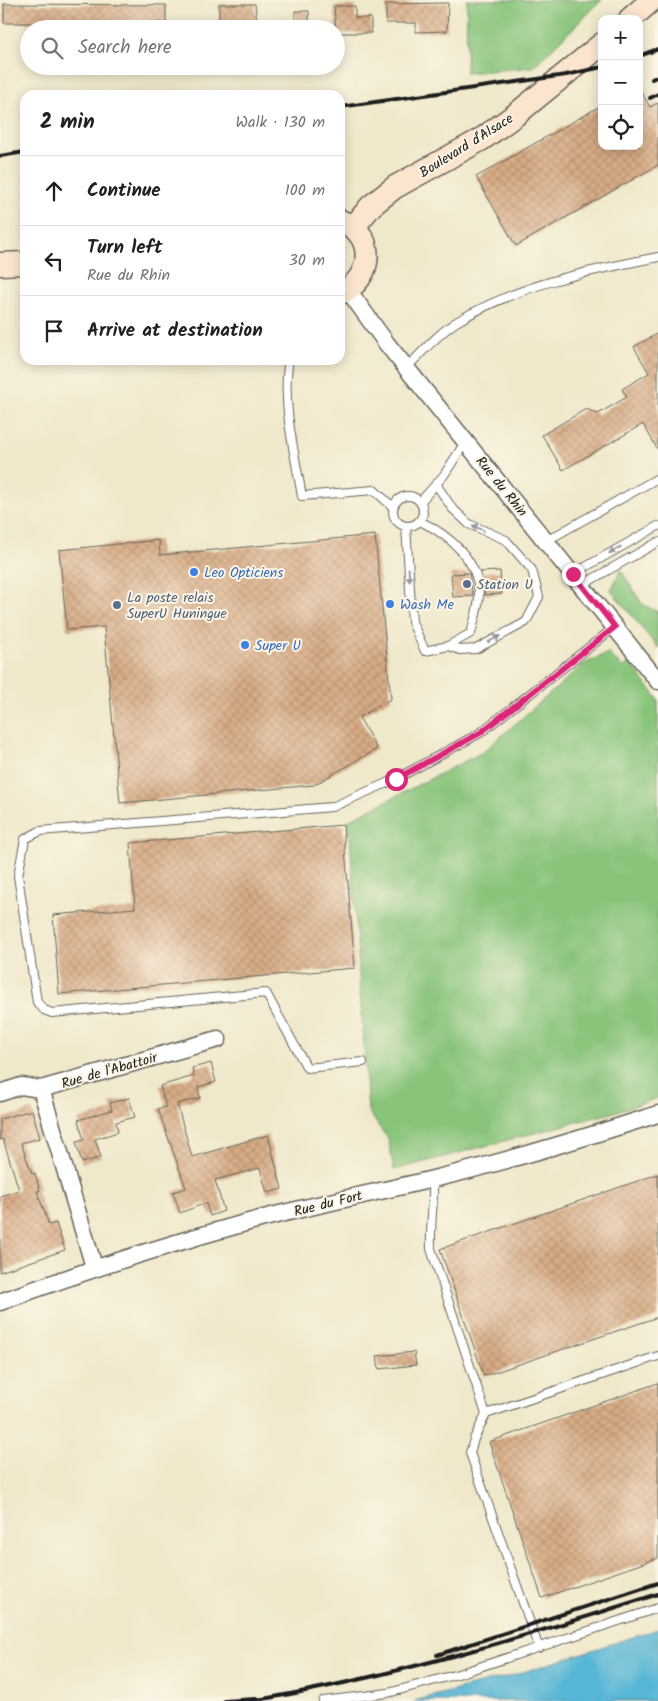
<!DOCTYPE html>
<html lang="en">
<head>
<meta charset="utf-8">
<style>
	:root { --surface:#fff; --page:#f2f2f2; --text:#202124; --muted:#757577; --line:#e0e0e0 }
	body { margin:0; font-family:Kalam,sans-serif; background:var(--page); color:var(--text) }
	.controls { position:absolute; right:15px; top:15px; display:grid; overflow:hidden; border-radius:10px; box-shadow:0 2px 12px #0003 }
	.controls button { width:45px; height:45px; display:grid; place-items:center; padding:0; border:0; border-bottom:1px solid var(--line); background:var(--surface); color:var(--text); font:25px sans-serif }
	.stop { position:absolute; width:15px; height:15px; margin:-11px; border:4px solid #db2777; border-radius:50%; background:#fff }
	.stop.end { background:#db2777; border-color:#fff; box-shadow:0 1px 5px #0008 }
	.list { margin:0; padding:0; list-style:none }
	h2 { display:flex; justify-content:space-between; align-items:center; height:65px; margin:0; padding:0 20px; font-size:21px }
	h2 small { font-size:16px; font-weight:400; color:var(--muted) }
	.list li { display:grid; grid-template-columns:32px 1fr auto; gap:15px; align-items:center; box-sizing:border-box; height:70px; padding:0 20px; border-top:1px solid var(--line) }
	.list b { display:block; font-size:19px; white-space:nowrap }
	.list p { margin:0; font-size:16px; white-space:nowrap; color:var(--muted) }
	.list em { font-size:16px; font-style:normal; color:var(--muted) }
	.icon { flex:none; width:28px; height:28px; fill:none; stroke:currentColor; stroke-width:2; stroke-linecap:round; stroke-linejoin:round }
	.map { position:relative; flex:none; width:658px; height:1701px; overflow:hidden }
	.search { position:absolute; background:var(--surface); box-shadow:0 2px 12px #0003; left:20px; top:20px; width:325px; height:55px; display:flex; align-items:center; gap:12px; box-sizing:border-box; padding:0 18px; border-radius:28px; color:var(--muted); font-size:19px }
	.panel { position:absolute; background:var(--surface); box-shadow:0 2px 12px #0003; left:20px; top:90px; width:325px; height:275px; border-radius:15px }
	.map>svg:first-child { display:block }
</style>
</head>
<body>
<div class="map">
<svg width="658" height="1701" viewBox="0 0 658 1701">
	<defs>
		<pattern id="building-cross-hatch" width="8" height="8" patternUnits="userSpaceOnUse" patternTransform="scale(1.25)"><rect width="8" height="8" fill="#d8ac85"/><path d="M0 0l8 8M0 8l8-8" fill="none" stroke="#b99372"/></pattern>
	</defs>
	<rect width="100%" height="100%" fill="#fcf5e5"/>
	<filter id="ink" filterUnits="userSpaceOnUse"><feTurbulence type="fractalNoise" baseFrequency=".02" numOctaves="2"/><feDisplacementMap in="SourceGraphic" scale="10" xChannelSelector="R" yChannelSelector="G"/><feConvolveMatrix kernelMatrix="1 2 1 2 8 2 1 2 1" color-interpolation-filters="sRGB"/></filter>
	<filter id="wash" filterUnits="userSpaceOnUse"><feTurbulence type="fractalNoise" baseFrequency=".0096" numOctaves="4" result="noise"/><feDisplacementMap in="SourceGraphic" scale="20" xChannelSelector="R" yChannelSelector="G"/><feGaussianBlur stdDeviation="1.12" result="paint"/><feColorMatrix in="noise" values="0 0 0 0 0 0 0 0 0 0 0 0 0 0 0 0 0 1.4 0 .05"/><feComposite in="paint" operator="in"/></filter>
	<g filter="url(#wash)">
		<rect width="100%" height="100%" fill="#efe8cb"/>
		<path fill="#88c47a" stroke="#52704b" d="M467 0H602L533 67 466 73Z
			M621 570 642 604 658 612V648L611 590Z
			M608 653 623 668 629 662 658 699V1098L611 1113 394 1170 388 1139 368 1111 349 820 483 752 584 664Z"/>
		<path fill="#56b6d5" stroke="#396978" d="M658 1629V1701H414L514 1675Z"/>
		<g id="blocks">
			<path fill="url(#building-cross-hatch)" d="M448 3 447 31 416 32V23H386V4Z
				M4 4 166 5V23H116V29H103V27H58V23H4Z
				M219 4H255L257 23H219Z
				M334 6H355V18H371V33H336Z
				M295 11H309V29H295Z
				M639 88 650 107 658 103V165L516 246 476 177 602 105V146H639Z
				M658 333V450L643 424 563 470 542 435 586 409 598 414 627 397 622 389 649 373 634 347Z
				M375 535 391 699 359 717 377 749 314 785 120 803 104 627 67 630 59 550 159 540 160 555Z
				M500 571 502 594 485 595 480 572Z
				M469 573 473 596 453 597 451 574Z
				M343 825 355 968 59 994 53 915 135 908 130 843Z
				M211 1063 216 1082 198 1087 200 1098 177 1104 192 1157 268 1135 282 1189 267 1193 260 1168 215 1180 224 1211 210 1216 206 1203 180 1213 173 1192 186 1188 158 1109 166 1107 160 1086 194 1076 192 1068Z
				M129 1098 135 1117 116 1122 118 1132 95 1139 101 1157 82 1163 76 1142 84 1140 78 1120 112 1110 110 1103Z
				M32 1110 40 1138 21 1143 32 1174 35 1173 40 1191H37L49 1225 56 1223 65 1250 0 1272V1196L19 1190 3 1139 0 1140V1119Z
				M658 1174V1317L484 1376 440 1249Z
				M414 1352 416 1365 379 1369 377 1356Z
				M658 1383V1558L542 1598 489 1442Z"/>
		</g>
	</g>
	<g filter="url(#ink)">
		<use href="#blocks" fill-opacity="0" stroke="#666359" stroke-width="1"/>
		<g fill="none" stroke-linecap="round" stroke-linejoin="round">
			<g stroke="#666359" stroke-width="10">
				<path id="lane" d="M289 360C281 401 295 455 302 496L374 490 393 507
					M406 368C422 353 439 332 458 321 520 284 588 271 658 257
					M436 484 452 508 469 524 506 540 532 570 539 597 526 622 476 649 460 650 448 646
					M393 511a15 15 0 1 1 30 0a15 15 0 1 1-30 0Z
					M421 501 444 475 466 441
					M406 526 412 622 425 651 448 646 471 633C474 621 479 607 479 595 479 560 449 535 420 521
					M546 541 658 478
					M573 574 658 526
					M582 585 658 542
					M363 1062 307 1068 266 993 52 1013 44 1010 37 1002 18 876 25 839 40 831 332 807 396 779 480 733 615 627
					M433 1179C434 1203 430 1225 431 1249L486 1414 474 1439 470 1453 539 1648
					M486 1414 658 1356
					M323 1701 388 1693 458 1674 658 1608"/>
			</g>
			<g stroke="#666359" stroke-width="19">
				<path id="street" d="M348 290 387 344 658 681
					M41 1089 94 1267
					M0 1093 21 1086 41 1089 218 1039
					M0 1302C81 1272 162 1246 245 1223 307 1206 370 1194 433 1179 509 1161 584 1138 658 1114"/>
			</g>
			<g stroke="#666359" stroke-width="25">
				<path id="secondary" d="M630 19 652 0
					M353 228 371 206 395 187 482 139 514 116 602 44
					M0 264 25 263
					M340 293C374 280 377 232 340 221"/>
			</g>
			<use href="#lane" stroke="#fff" stroke-width="8"/>
			<use href="#street" stroke="#fff" stroke-width="16"/>
			<use href="#secondary" stroke="#fce5cf" stroke-width="22"/>
			<path stroke="#1c1c1c" stroke-width="4" d="M639 56 658 49
				M652 79 658 76
				M650 98 658 94
				M340 107 566 75 602 67
				M0 156 25 152
				M437 1655 658 1583
				M224 1701 256 1699
				M251 1701C390 1678 524 1637 658 1594"/>
		</g>
		<defs><path id="oneway-solid" d="M-6-.8H1V-3.2L6.5 0L1 3.2V.8H-6Z" transform="scale(1.25)"/></defs>
		<g fill="#999">
			<use href="#oneway-solid" transform="translate(478 528) rotate(-156)"/>
			<use href="#oneway-solid" transform="translate(615 550) rotate(151)"/>
			<use href="#oneway-solid" transform="translate(409 575) rotate(86)"/>
			<use href="#oneway-solid" transform="translate(494 639) rotate(-29)"/>
		</g>
	</g>
	<g fill="none" stroke-linecap="round" stroke-linejoin="round" filter="url(#ink)">
		<path stroke="#db2777" stroke-width="6" d="M396 779 480 733 615 627 573 574"/>
	</g>
	<g fill="#3f7fe0" stroke="#fcf5e5" stroke-width="2">
		<circle cx="194" cy="572" r="5"/>
		<circle cx="390" cy="604" r="5"/>
		<circle cx="245" cy="645" r="5"/>
	</g>
	<g fill="#5c6f8a" stroke="#fcf5e5" stroke-width="2">
		<circle cx="467" cy="584" r="5"/>
		<circle cx="117" cy="605" r="5"/>
	</g>
	<g text-anchor="middle" stroke-width="4" stroke-linejoin="round" paint-order="stroke">
		<g font-size="14" fill="#1c1c1c" stroke="#fcf5e5">
			<text transform="translate(466 145) rotate(-32)" y="5">Boulevard d'Alsace</text>
			<text transform="translate(502 486) rotate(51)" y="5">Rue du Rhin</text>
			<text transform="translate(109 1070) rotate(-16)" y="5">Rue de l'Abattoir</text>
			<text transform="translate(328 1203) rotate(-14)" y="5">Rue du Fort</text>
		</g>
		<g font-size="14" fill="#366cbe" stroke="#fcf5e5" text-anchor="start">
			<text x="204" y="577">Leo Opticiens</text>
			<text x="400" y="609">Wash Me</text>
			<text x="255" y="650">Super U</text>
		</g>
		<g font-size="14" fill="#4e5e75" stroke="#fcf5e5" text-anchor="start">
			<text x="477" y="589">Station U</text>
			<text x="127" y="602">La poste relais<tspan x="127" dy="16">SuperU Huningue</tspan></text>
		</g>
	</g>
</svg>
<div class="controls">
<button>+</button>
<button>−</button>
<button><svg class="icon" aria-label="locate" viewBox="0 0 24 24"><circle cx="12" cy="12" r="6"/><path d="M12 2v4M12 18v4M2 12h4M18 12h4"/></svg></button>
</div>
<div class="stop" style="left:396px;top:779px"></div>
<div class="stop end" style="left:573px;top:574px"></div>
<div class="search"><svg class="icon" aria-label="search" viewBox="0 0 24 24"><circle cx="10" cy="10" r="6"/><path d="M15 15l6 6"/></svg>Search here</div>
<section class="panel">
<h2>2 min<small>Walk · 130 m</small></h2>
<ul class="list">
<li><svg class="icon" aria-label="ahead" viewBox="0 0 24 24"><path d="M12 20V5M6 11l6-6 6 6"/></svg><div><b>Continue</b></div><em>100 m</em></li>
<li><svg class="icon" aria-label="left" viewBox="0 0 24 24"><path d="M17 20v-9H6M10 6l-5 5 5 5"/></svg><div><b>Turn left</b><p>Rue du Rhin</p></div><em>30 m</em></li>
<li><svg class="icon" aria-label="arrive" viewBox="0 0 24 24"><path d="M6 21V4h12l-3 4 3 4H6"/></svg><div><b>Arrive at destination</b></div></li>
</ul>
</section>
</div>
</body>
</html>
